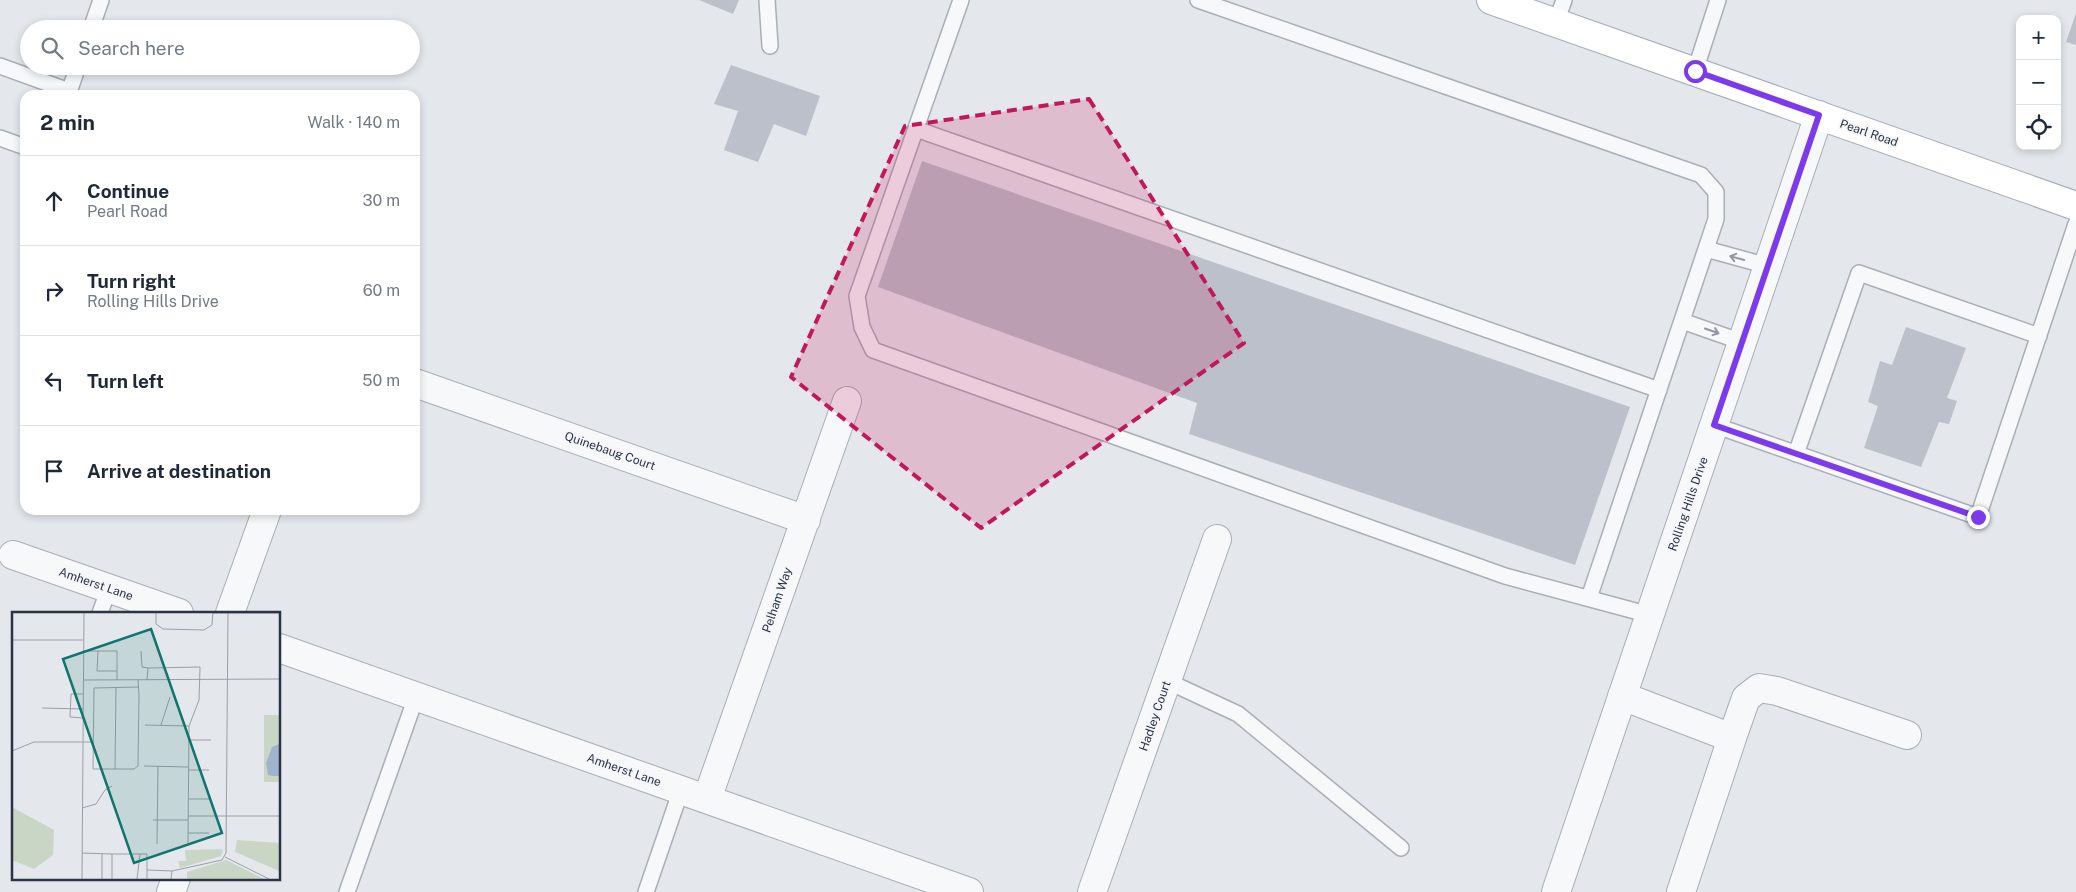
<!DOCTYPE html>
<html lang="en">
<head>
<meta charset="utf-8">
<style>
	:root { --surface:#fff; --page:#f6f6f7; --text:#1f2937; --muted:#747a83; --line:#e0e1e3 }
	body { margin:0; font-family:"Public Sans",sans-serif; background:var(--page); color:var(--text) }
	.controls { position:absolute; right:15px; top:15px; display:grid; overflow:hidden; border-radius:10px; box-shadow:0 2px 8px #0003 }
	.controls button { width:45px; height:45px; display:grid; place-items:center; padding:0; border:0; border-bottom:1px solid var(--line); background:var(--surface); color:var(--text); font:25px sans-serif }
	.stop { position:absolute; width:15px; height:15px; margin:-11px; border:4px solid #7c3aed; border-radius:50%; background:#fff }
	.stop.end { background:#7c3aed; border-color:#fff; box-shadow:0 1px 5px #0008 }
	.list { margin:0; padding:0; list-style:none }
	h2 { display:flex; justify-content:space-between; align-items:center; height:65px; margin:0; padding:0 20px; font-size:21px }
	h2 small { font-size:16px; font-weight:400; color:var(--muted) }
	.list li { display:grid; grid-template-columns:32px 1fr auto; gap:15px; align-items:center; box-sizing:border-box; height:90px; padding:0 20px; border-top:1px solid var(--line) }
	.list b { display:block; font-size:19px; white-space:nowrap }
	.list p { margin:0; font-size:16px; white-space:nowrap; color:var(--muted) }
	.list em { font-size:16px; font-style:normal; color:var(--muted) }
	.icon { flex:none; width:28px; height:28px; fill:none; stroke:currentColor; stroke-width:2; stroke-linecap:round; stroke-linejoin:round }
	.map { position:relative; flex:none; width:2076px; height:892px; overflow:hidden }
	.search { position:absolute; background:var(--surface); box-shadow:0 2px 8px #0003; left:20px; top:20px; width:400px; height:55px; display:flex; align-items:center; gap:12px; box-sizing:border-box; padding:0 18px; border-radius:28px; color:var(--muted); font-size:19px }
	.panel { position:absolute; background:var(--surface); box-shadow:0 2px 8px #0003; left:20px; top:90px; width:400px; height:425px; border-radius:15px }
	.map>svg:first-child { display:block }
</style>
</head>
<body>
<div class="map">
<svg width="2076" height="892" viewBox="0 0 2076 892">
	<rect width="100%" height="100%" fill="#e4e7ec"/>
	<path fill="#bbc0ca" d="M699 0H739L733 14Z
		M2076 13V45L2066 42Z
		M731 65 820 96 806 136 774 124 758 162 724 150 738 111 714 104Z
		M922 161 1630 407 1575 565 1189 434 1197 403 878 287Z
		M1906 327 1966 348 1947 398 1957 401 1949 424 1939 422 1921 467 1864 448 1878 406 1868 402 1880 361 1892 365Z"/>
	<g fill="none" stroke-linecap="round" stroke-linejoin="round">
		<g stroke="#a9aeb7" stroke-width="18">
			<path id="service" d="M767 0 770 46
				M961 0 857 296 862 327 873 350 1505 576 1650 615
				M1198 0 1701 175 1716 192V219L1589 598
				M1556 23 1564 0
				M91 29 101 0
				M0 66 69 91
				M1695 71 1718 0
				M68 95 78 66
				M916 129 1659 390
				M0 138 25 147
				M1706 249 1768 266
				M1682 321 1742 342
				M1714 425 1978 517 2076 224
				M1796 454 1859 273 2039 336
				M100 613 109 588
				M1167 681 1238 714 1401 848
				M347 892 416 697
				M646 892 681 790"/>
		</g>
		<g stroke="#a9aeb7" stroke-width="30">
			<path id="minor" d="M415 383 806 520
				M13 555 179 613
				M230 613 267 510
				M279 648 969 892
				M1622 696 1732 738 1681 892
				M1732 738 1746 698 1759 688 1777 691 1907 735
				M707 799 847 401
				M171 892 176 878
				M1092 892 1217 539
				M1556 892 1819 115"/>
		</g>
		<g stroke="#a3abb8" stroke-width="30">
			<path id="primary" d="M1491 0 2076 206"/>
		</g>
		<use href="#service" stroke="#f7f8fa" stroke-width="15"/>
		<use href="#minor" stroke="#f7f8fa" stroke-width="28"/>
		<use href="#primary" stroke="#fff" stroke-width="28"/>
	</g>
	<defs><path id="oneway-shaft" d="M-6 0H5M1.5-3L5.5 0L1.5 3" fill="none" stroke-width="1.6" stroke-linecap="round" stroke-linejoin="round" transform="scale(1.25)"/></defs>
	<g stroke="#9196a0">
		<use href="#oneway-shaft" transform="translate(1737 258) rotate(-165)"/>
		<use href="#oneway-shaft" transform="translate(1712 331) rotate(19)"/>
	</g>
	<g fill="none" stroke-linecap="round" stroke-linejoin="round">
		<path stroke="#7c3aed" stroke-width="6" d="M1695 71 1819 115 1714 425 1978 517"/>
	</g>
	<path fill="#c2185b" fill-opacity="0.2" stroke="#c2185b" stroke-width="4" stroke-dasharray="10 6" stroke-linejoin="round" d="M1089 99 1244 343 981 528 791 377 905 126Z"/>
	<g text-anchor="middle" stroke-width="4" stroke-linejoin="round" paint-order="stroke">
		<g font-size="12" fill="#2b3445" stroke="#f4f6f9">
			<text transform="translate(1869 133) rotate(19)" y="4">Pearl Road</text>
			<text transform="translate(610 451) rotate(19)" y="4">Quinebaug Court</text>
			<text transform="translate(1688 504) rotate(-71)" y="4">Rolling Hills Drive</text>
			<text transform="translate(96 584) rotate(19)" y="4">Amherst Lane</text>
			<text transform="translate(777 600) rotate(-71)" y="4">Pelham Way</text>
			<text transform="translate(1155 716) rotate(-71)" y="4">Hadley Court</text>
			<text transform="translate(624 770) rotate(19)" y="4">Amherst Lane</text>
		</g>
	</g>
	<g transform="translate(12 612)">
		<rect width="268" height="268" fill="#e4e7ec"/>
		<path d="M252 103H267V170H252ZM0 195 42 218 41 243 22 257 0 248ZM225 228 267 231V259L223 240ZM173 238 209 237 211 238 209 244 168 256 166 249H174ZM214 248 252 267H175V260Z" fill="#c9d6c5"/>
		<path d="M267 132V164H260L256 163 254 151 260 135Z" fill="#9fb4cc"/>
		<path fill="none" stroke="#9a9fa9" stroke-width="1" d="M144 0V12L151 17 192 18 200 13 201 0M201 1H268M0 28H71M71 39H105V68M86 39 85 59H105M129 39 130 55 136 56M71 68 268 67M126 68 127 84 126 154 122 157H81L82 76 127 75M135 68 136 56 188 55 187 88 177 114 176 231M30 96 71 97M71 106 58 105 59 82H71M133 113 177 114M149 113 158 85M177 128H199M0 139 22 130H81M132 154 176 155M103 157 104 75M176 158H197M176 187H198M70 196 84 192 93 178 100 174M176 204H268M141 208H176M176 221H197M145 232 146 154M70 241 100 242V267M90 241V267M100 242H135V267M213 245 257 267M135 258 160 259 159 267M160 259 210 248 214 241 216 1M70 267 72 0M125 267 128 242"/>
		<path fill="#0f766e" fill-opacity="0.15" stroke="#0f766e" stroke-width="2.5" d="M139 17 210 221 122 251 51 47Z"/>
		<rect width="268" height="268" fill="none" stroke="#2b3445" stroke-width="2.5"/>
	</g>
</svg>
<div class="controls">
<button>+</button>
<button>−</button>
<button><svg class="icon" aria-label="locate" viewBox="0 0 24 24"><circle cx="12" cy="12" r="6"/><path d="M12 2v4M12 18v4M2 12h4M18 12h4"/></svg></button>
</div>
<div class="stop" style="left:1695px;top:71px"></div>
<div class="stop end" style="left:1978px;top:517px"></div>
<div class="search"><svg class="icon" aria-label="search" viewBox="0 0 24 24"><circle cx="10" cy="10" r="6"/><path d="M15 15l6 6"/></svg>Search here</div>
<section class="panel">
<h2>2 min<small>Walk · 140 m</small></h2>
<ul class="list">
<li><svg class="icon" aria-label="ahead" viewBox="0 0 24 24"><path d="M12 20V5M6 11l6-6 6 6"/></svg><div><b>Continue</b><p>Pearl Road</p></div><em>30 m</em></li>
<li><svg class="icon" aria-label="right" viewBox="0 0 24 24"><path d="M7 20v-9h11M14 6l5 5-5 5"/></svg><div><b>Turn right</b><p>Rolling Hills Drive</p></div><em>60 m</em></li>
<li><svg class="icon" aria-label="left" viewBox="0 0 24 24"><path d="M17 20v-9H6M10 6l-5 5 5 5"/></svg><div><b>Turn left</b></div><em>50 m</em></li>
<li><svg class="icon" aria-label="arrive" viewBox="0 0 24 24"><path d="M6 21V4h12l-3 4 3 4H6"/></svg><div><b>Arrive at destination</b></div></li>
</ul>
</section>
</div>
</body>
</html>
